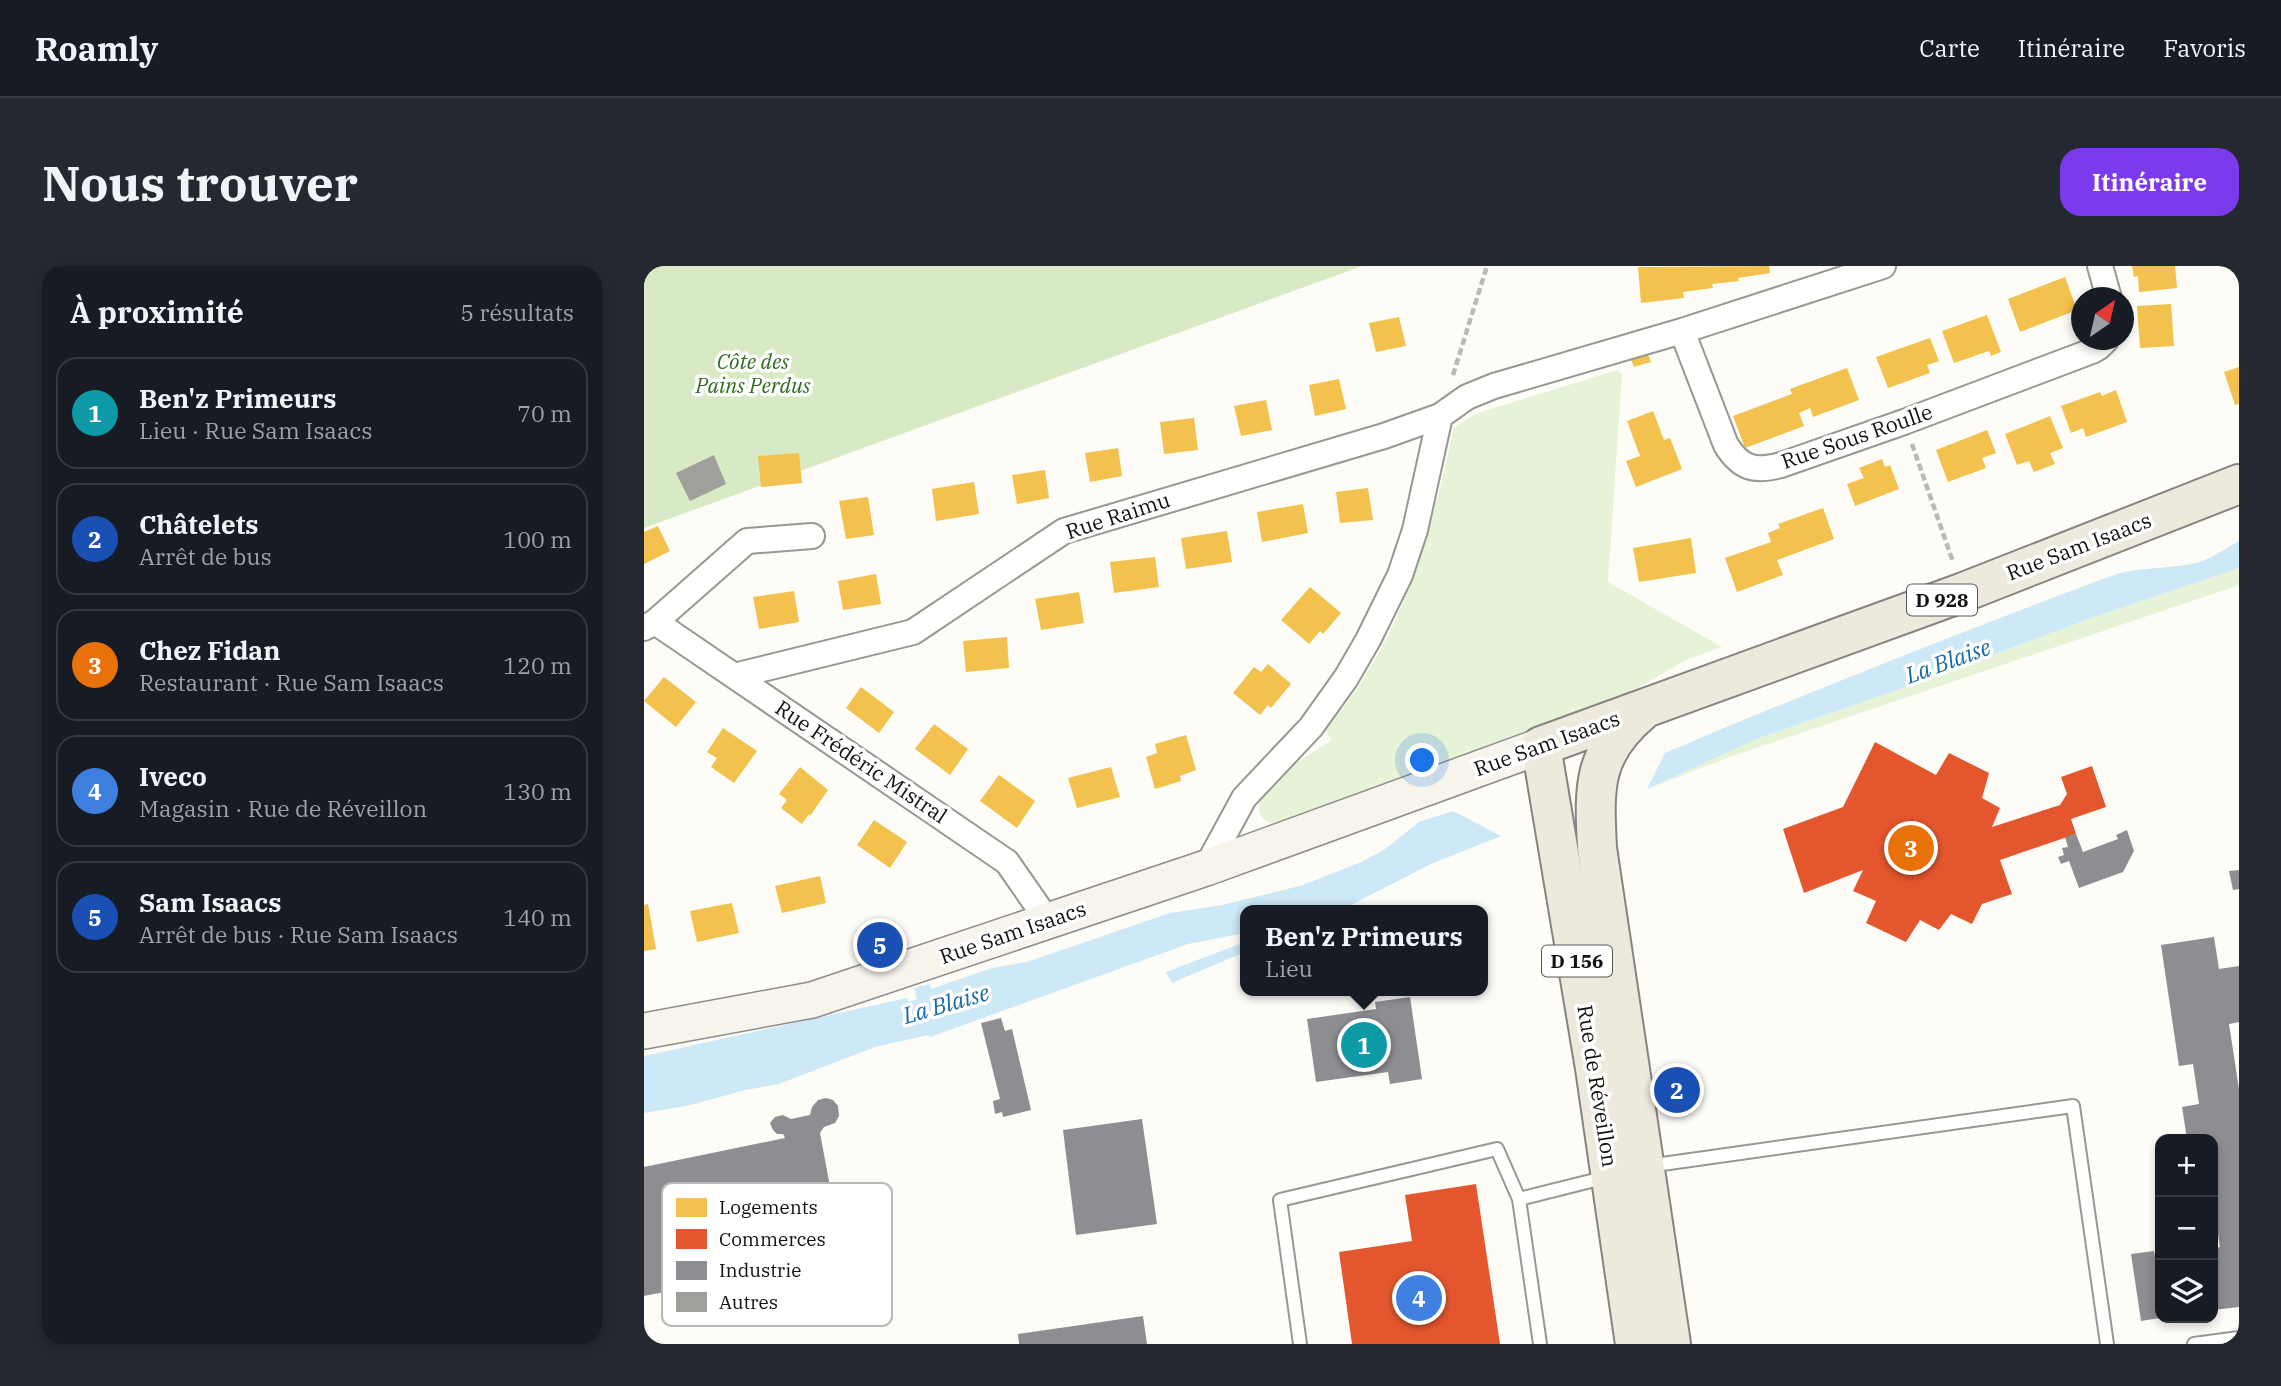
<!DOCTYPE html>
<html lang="fr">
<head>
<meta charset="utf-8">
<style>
	:root { --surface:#171b24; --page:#242831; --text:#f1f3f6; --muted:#9ea1a6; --line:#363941; --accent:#7c3aed }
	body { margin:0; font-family:"IBM Plex Serif",serif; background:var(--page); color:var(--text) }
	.controls { position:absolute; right:21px; bottom:21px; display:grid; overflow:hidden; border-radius:14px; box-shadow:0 4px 10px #0003 }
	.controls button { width:63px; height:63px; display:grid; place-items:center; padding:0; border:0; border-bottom:2px solid var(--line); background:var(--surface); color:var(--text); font:35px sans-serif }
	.compass { position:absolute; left:1427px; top:21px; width:63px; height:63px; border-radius:50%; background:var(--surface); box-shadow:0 4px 10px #0003; rotate:34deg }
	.you { position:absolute; left:779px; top:495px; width:24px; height:24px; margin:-18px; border:5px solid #fff; border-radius:50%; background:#1a73e8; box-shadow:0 0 0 10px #1a73e833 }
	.badge { display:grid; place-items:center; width:46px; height:46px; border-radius:50%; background:var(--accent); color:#fff; font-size:23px; font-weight:700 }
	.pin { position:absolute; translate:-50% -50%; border:4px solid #fff; box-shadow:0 2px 7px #0006 }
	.popup { position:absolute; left:596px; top:639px; width:248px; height:91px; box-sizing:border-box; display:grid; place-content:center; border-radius:14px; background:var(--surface); filter:drop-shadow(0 2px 5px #0005); font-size:23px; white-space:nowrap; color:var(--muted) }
	.popup b { font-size:26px; color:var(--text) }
	.popup::after { content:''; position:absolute; left:50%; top:100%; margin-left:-14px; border:14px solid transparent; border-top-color:var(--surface) }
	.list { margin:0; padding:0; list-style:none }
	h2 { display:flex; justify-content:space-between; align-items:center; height:91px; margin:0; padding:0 28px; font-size:30px }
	h2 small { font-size:23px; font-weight:400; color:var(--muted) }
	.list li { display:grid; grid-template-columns:46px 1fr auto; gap:21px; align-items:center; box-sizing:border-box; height:112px; margin:0 14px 14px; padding:0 14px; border:2px solid var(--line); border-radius:21px }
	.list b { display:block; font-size:26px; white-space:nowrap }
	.list p { margin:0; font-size:23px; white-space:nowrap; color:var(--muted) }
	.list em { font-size:23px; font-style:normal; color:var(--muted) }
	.icon { flex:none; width:38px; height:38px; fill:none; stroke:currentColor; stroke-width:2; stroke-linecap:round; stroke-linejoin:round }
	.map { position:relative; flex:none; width:1595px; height:1078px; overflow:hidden; border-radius:21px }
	header { display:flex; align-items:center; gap:42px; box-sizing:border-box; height:98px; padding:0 35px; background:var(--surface); border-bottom:2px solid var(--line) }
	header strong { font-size:33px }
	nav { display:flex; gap:38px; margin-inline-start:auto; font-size:24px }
	.intro { display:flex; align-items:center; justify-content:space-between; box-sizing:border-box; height:168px; padding:0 42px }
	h1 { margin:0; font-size:49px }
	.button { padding:18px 32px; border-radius:21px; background:var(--accent); color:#fff; font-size:24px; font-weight:700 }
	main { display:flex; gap:42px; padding:0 42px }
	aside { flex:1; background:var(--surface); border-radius:21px; box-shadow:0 4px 10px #0003 }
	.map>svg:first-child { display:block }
</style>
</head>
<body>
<header>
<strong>Roamly</strong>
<nav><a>Carte</a><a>Itinéraire</a><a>Favoris</a></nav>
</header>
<div class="intro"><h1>Nous trouver</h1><a class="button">Itinéraire</a></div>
<main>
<aside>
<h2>À proximité<small>5 résultats</small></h2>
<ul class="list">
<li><span class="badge" style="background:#0f9aa8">1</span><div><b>Ben'z Primeurs</b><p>Lieu · Rue Sam Isaacs</p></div><em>70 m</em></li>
<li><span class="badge" style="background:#1a4fb4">2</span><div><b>Châtelets</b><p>Arrêt de bus</p></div><em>100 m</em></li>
<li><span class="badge" style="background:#e8710a">3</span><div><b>Chez Fidan</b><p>Restaurant · Rue Sam Isaacs</p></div><em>120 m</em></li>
<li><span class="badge" style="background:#3f7fe0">4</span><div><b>Iveco</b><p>Magasin · Rue de Réveillon</p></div><em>130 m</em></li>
<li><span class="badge" style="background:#1a4fb4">5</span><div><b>Sam Isaacs</b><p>Arrêt de bus · Rue Sam Isaacs</p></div><em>140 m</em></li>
</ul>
</aside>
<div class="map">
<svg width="1595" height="1078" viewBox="0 0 1595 1078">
	<rect width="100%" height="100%" fill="#fdfcf7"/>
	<path fill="#e7f3d7" d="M973 104 978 108 964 316 1078 381 1042 394 985 427 636 557C627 559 620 556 615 547V530L632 510 688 474 681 464C757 378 786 271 810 162L831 148Z
		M1595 302V319L1086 491 1003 523 1115 472 1259 422 1453 350Z"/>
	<path fill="#d8eac5" d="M0 0H718L0 262Z"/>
	<path fill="#cde8f7" d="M1595 275V302L1453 350 1259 422 1115 472 1003 523 1021 487C1167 425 1315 367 1464 311 1490 301 1520 303 1548 298 1565 295 1580 283 1595 275Z
		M809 545 857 570 787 598 697 644H601V667L544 678 286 771 284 769 231 781 135 818 101 824 47 839 0 847V790L263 732 265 736 273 733 270 722 286 718 287 723 348 702 383 696 526 647 578 639 659 619 717 596 740 584 775 556Z
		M601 676V686L530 716 528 717 522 706Z"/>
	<path fill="#f2c14e" d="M1125 0 1126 7 1094 12 1095 15 1068 18 1069 22 1039 26 1040 32 997 37 994 1Z
		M1488 0H1531L1533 22 1495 26 1494 10 1490 11Z
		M1421 11 1433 44 1376 66 1364 33Z
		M1527 38 1530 80 1496 82 1493 40Z
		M1343 49 1357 86 1347 90 1345 85 1310 97 1298 65Z
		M755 51 762 80 732 86 725 57Z
		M1286 72 1295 95 1283 99 1286 107 1244 122 1232 91Z
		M1003 86 1007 96 990 101 986 91Z
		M1595 101V138L1591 139 1580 106Z
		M1203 102 1215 134 1169 151 1166 142 1155 147 1160 160 1101 182 1089 150 1148 128 1146 123Z
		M695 113 702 143 671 150 665 119Z
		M1472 124 1483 156 1442 171 1439 162 1427 167 1417 140 1456 126 1458 130Z
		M622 134 628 164 597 170 590 140Z
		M1009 145 1020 174 1026 172 1038 203 992 221 982 195 996 190 983 155Z
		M1406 150 1419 182 1406 187 1411 198 1390 206 1385 195 1373 199 1361 168Z
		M550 152 554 184 520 188 516 156Z
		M1343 164 1352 187 1338 192 1342 202 1304 216 1292 184Z
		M474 182 478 210 446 216 441 187Z
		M155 187 158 217 117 221 114 190Z
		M1238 193 1241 201 1246 199 1255 223 1211 240 1203 218 1220 212 1215 202Z
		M401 204 405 232 373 238 368 209Z
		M330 216 335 248 292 255 288 223Z
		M724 222 729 254 696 257 692 226Z
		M224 231 230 269 202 273 195 235Z
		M659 238 664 267 618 276 613 246Z
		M1179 242 1190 273 1133 294 1139 309 1093 326 1081 292 1127 276 1124 267 1136 262 1134 258Z
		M14 260 26 285 0 298V266Z
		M583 265 588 296 542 303 537 272Z
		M1047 272 1052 307 995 316 989 282Z
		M511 291 515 321 470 327 466 296Z
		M232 308 237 338 199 344 194 315Z
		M666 321 697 347 679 368 676 365 665 378 637 354Z
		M150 325 155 356 115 363 109 331Z
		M435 326 440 357 397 364 391 333Z
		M363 371 365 402 322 406 319 375Z
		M624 398 647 418 627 442 624 439 616 449 589 427 610 401 617 406Z
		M20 411 52 436 32 461 0 435Z
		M217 421 250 446 235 467 202 442Z
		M290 458 324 483 306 509 271 483Z
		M79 462 113 485 90 517 67 501 73 492 63 486Z
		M542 469 552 504 536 510 537 515 511 523 502 491 513 487 511 478Z
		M156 501 184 524 166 550 165 548 158 558 137 542 143 534 135 528Z
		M467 501 476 531 433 542 424 512Z
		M355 509 391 535 373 562 336 535Z
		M230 554 263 576 246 602 213 579Z
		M176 610 182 637 138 647 131 620Z
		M88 637 95 667 53 676 46 645Z
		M4 638 12 683 0 685V639Z"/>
	<path fill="#e4572e" d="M1231 476 1292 509 1305 487 1345 507 1338 532 1356 542 1348 561 1416 539 1423 528 1417 511 1448 500 1462 541 1427 553 1432 568 1356 594 1368 628 1338 638 1328 658 1307 648 1295 664 1276 654 1262 676 1222 657 1232 635 1209 625 1219 604 1160 627 1139 563 1199 541Z
		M832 918 856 1078H708L695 986 768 975 761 929Z"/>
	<path fill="#8d8d92" d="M1483 564 1490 585 1479 606 1435 622 1425 595 1417 598 1414 591 1420 589 1418 582 1424 581 1421 571 1432 568 1439 586 1474 573 1472 569Z
		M1595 604V623L1589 624 1585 605Z
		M1570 671 1575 703 1595 700V756L1585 758 1595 823V1041L1569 1044V983L1576 981 1573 962H1569V873H1543L1538 841 1555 838 1549 798 1535 800 1517 679Z
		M766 731 778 813 746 818 744 806 672 816 663 753 732 743 731 736Z
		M357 752 361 765 368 763 387 844 359 851 358 846 351 848 349 835 356 833 337 757Z
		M182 832 189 834 194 840 195 850 191 857 180 861 176 867 199 990 0 1030V901L141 872 139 868H133L129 864 126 857 131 851 139 849 147 853 166 849 168 841 174 834Z
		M498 853 513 958 432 969 419 864Z
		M1510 985 1511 991 1516 990V1052L1497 1055 1487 988Z
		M499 1050 503 1078H375L374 1068Z"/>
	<path fill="#a19f9c" d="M70 189 82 218 46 235 32 207Z"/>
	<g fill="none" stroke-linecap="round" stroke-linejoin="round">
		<g stroke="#979795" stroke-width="16">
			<path id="service" d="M1004 900 1429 840 1463 1078
				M875 933 963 911
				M656 1078 636 934 853 883 875 933 896 1078
				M1550 1078 1595 1072"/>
		</g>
		<g stroke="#979795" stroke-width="28">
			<path id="minor" d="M1456 0 1465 32
				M1038 65 1082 179C1097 203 1111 206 1137 199L1260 156 1448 85 1455 81 1462 74
				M11 356 363 596 404 655
				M0 362 11 356 103 275 168 270
				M90 410 269 366 420 265 740 170 796 150 823 131 850 120 1038 65 1239 0
				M562 602 600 532 667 461 702 412 724 374 756 309 771 264 796 150"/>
		</g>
		<g stroke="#8e8d8b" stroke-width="38">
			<path id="secondary" d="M0 765 168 734 562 602 897 480"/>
		</g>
		<g stroke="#858482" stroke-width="42">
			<path id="primary" d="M998 445C948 487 950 521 953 582L1027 1078
				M991 1078 951 802 897 480 1320 326 1595 218"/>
		</g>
		<path stroke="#b9b9b8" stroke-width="4.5" stroke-dasharray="7 3.5" stroke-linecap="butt" d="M809 109 843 0
			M1268 178 1309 296"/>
		<use href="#service" stroke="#fffffe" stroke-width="12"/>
		<use href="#minor" stroke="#fffffe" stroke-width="24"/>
		<use href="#secondary" stroke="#f6f4eb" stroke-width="35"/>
		<use href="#primary" stroke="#ede9dc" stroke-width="38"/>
	</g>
	<g text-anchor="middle" stroke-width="7" stroke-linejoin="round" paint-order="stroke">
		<g fill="#fff" stroke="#585858" stroke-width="2">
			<rect x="1263" y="318.5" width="70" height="31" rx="5"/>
			<rect x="898" y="679.5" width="70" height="31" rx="5"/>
		</g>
		<g font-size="19" font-weight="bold" fill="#111">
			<text x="1298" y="341">D 928</text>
			<text x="933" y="702">D 156</text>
		</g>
		<g font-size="21" font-style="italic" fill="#2f6b1f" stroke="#fff">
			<text x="109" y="103">Côte des<tspan x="109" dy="24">Pains Perdus</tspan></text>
		</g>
		<g font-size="21" fill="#111" stroke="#fff">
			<text transform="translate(1213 171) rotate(-19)" y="7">Rue Sous Roulle</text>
			<text transform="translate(474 250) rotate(-18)" y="7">Rue Raimu</text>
			<text transform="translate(1435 281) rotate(-21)" y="7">Rue Sam Isaacs</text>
			<text transform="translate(903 478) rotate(-20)" y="7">Rue Sam Isaacs</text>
			<text transform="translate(217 496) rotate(34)" y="7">Rue Frédéric Mistral</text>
			<text transform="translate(369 667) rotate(-19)" y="7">Rue Sam Isaacs</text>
			<text transform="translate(953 820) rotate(81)" y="7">Rue de Réveillon</text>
		</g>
		<g font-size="23" font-style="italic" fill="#1768a6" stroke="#fff">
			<text transform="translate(1304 395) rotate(-20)" y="8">La Blaise</text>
			<text transform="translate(302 738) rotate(-16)" y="8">La Blaise</text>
		</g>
	</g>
	<rect x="18" y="917" width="230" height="143" rx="10" fill="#fff" stroke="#b8b8b8" stroke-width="2"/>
	<rect x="32" y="932" width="31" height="19" fill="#f2c14e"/>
	<rect x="32" y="963" width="31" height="20" fill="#e4572e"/>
	<rect x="32" y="995" width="31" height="19" fill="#8d8d92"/>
	<rect x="32" y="1026" width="31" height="20" fill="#a19f9c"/>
	<g font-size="19" fill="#111">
		<text x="75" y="948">Logements</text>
		<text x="75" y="980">Commerces</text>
		<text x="75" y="1011">Industrie</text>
		<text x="75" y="1043">Autres</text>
	</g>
</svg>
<div class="controls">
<button>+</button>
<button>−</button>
<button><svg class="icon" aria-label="layers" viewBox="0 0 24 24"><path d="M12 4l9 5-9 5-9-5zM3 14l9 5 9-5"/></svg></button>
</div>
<svg class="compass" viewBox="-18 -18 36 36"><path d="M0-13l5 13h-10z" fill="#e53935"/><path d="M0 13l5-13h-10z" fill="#9ea1a6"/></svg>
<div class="you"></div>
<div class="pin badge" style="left:720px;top:779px;background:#0f9aa8">1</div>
<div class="popup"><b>Ben'z Primeurs</b>Lieu</div>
<div class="pin badge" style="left:1033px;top:824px;background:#1a4fb4">2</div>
<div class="pin badge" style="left:1267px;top:582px;background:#e8710a">3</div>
<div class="pin badge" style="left:775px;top:1032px;background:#3f7fe0">4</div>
<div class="pin badge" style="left:236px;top:679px;background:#1a4fb4">5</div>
</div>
</main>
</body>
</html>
